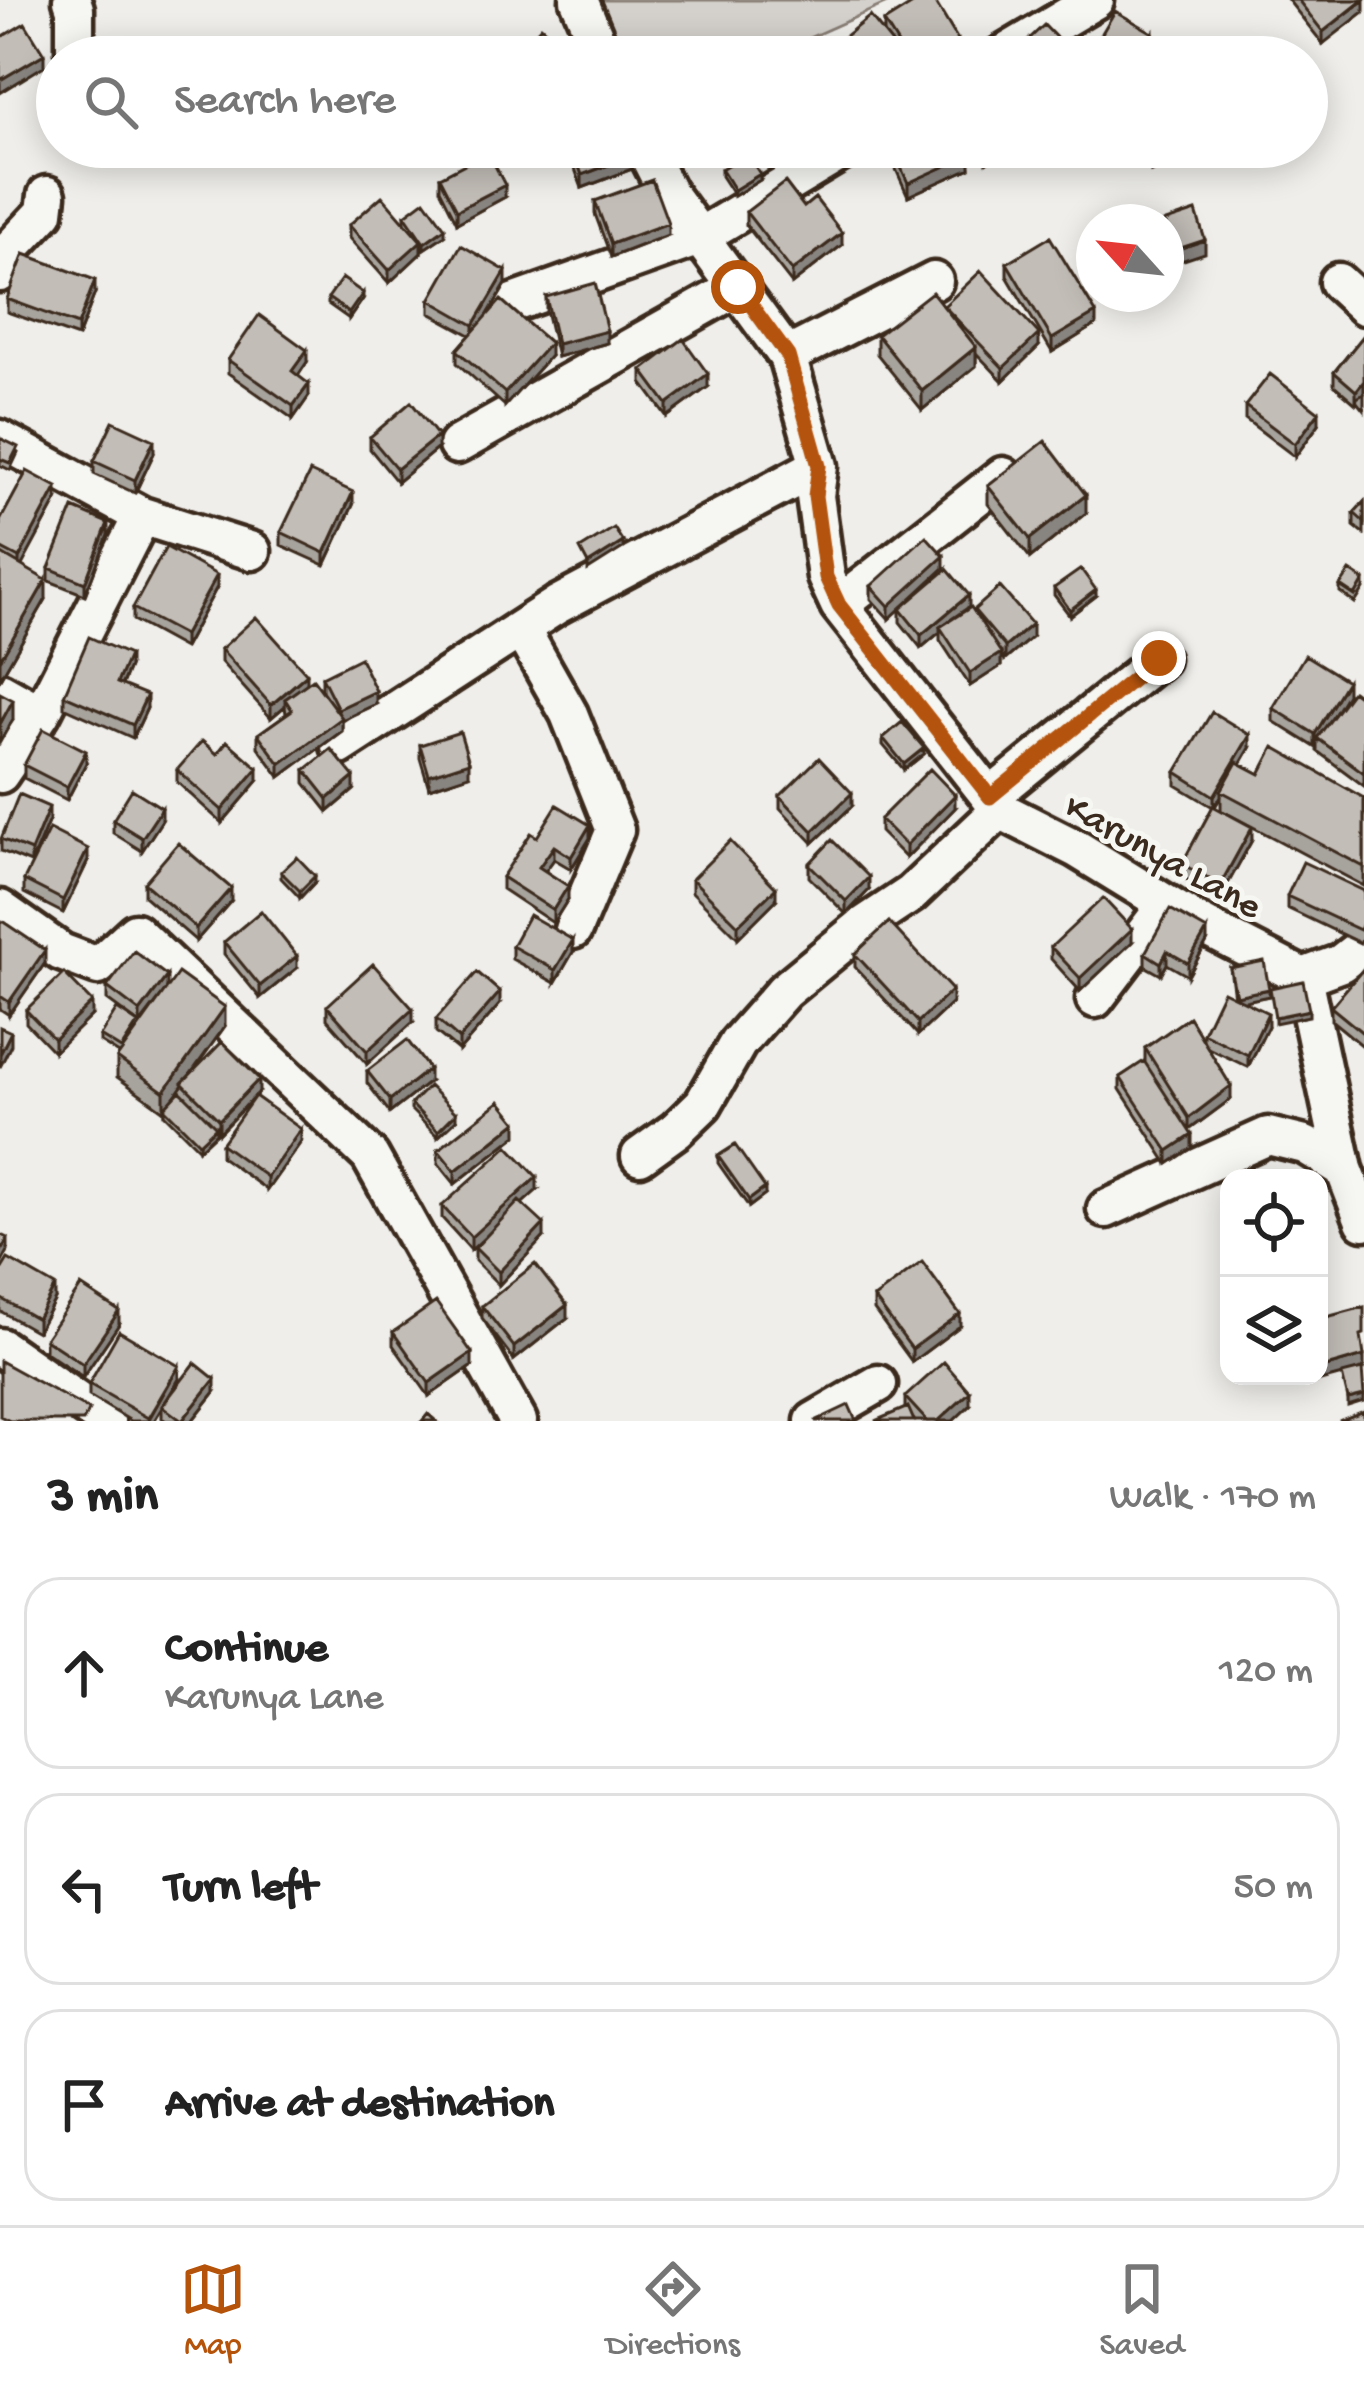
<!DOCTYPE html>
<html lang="en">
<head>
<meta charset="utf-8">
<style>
	:root { --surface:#fff; --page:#f6f6f6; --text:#222; --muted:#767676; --line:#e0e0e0; --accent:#b45309 }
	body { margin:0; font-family:"Gochi Hand",sans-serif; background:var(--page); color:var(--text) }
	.controls { position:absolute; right:36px; bottom:36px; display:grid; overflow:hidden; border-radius:24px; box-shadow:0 6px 30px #0003 }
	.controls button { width:108px; height:108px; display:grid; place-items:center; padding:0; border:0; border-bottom:3px solid var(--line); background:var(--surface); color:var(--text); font:60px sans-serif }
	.compass { position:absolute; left:1076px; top:204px; width:108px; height:108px; border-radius:50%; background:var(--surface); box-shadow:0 6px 30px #0003; rotate:297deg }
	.stop { position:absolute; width:36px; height:36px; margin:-27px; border:9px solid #b45309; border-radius:50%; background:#fff }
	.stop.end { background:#b45309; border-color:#fff; box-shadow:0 3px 12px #0008 }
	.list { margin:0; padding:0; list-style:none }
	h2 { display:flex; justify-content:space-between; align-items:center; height:156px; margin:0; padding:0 48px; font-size:51px }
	h2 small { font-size:39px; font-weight:400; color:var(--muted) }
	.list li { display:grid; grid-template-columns:78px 1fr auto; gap:36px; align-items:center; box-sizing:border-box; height:192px; margin:0 24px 24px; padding:0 24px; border:3px solid var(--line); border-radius:36px }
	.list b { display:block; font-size:45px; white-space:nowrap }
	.list p { margin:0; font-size:39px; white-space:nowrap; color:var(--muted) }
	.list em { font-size:39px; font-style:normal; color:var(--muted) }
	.icon { flex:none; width:66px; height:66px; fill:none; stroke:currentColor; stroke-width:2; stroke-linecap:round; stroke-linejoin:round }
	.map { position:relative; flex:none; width:1364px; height:1421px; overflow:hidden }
	.search { position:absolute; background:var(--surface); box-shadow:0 6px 30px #0003; left:36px; right:36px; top:36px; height:132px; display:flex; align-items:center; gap:30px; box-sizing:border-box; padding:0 42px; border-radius:66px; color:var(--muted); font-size:45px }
	.sheet { height:804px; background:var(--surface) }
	nav { display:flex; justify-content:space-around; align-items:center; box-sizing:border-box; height:168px; border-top:3px solid var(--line); background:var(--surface); font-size:33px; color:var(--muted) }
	nav a { display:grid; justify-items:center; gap:6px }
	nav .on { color:var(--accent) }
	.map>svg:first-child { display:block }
</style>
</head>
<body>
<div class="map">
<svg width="1364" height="1421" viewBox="0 0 1364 1421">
	<rect width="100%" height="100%" fill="#efeeea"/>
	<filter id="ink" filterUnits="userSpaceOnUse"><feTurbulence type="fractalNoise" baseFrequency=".00833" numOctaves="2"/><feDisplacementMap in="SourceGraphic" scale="24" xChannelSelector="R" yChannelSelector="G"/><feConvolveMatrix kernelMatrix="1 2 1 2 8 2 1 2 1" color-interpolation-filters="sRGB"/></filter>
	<g filter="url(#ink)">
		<path fill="#d4d1cc" stroke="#887e75" stroke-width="3" d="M591 0H894L766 57H618Z"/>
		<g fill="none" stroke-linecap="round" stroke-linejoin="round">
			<g stroke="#3b2a1e" stroke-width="45">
				<path id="street" d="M72 0 75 9V57
					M579 0 603 57
					M999 57 1095 0
					M644 147 667 192 787 356 819 466 815 496 826 577 839 605 1000 810 1077 849 1196 922 1303 977 1344 1169 1364 1221
					M0 273 12 247 45 212 47 195
					M1338 282 1364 306
					M505 306 699 237 849 147
					M787 356 934 281
					M0 439 142 516 41 714 0 774
					M457 445 738 287
					M142 516 252 551
					M839 605 1003 476
					M521 629 569 714 615 830 573 930
					M0 691 41 714
					M340 746 557 605 819 466
					M990 797 1159 659
					M0 909 61 952 98 966 135 932 370 1156 518 1421
					M1303 977 1341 963 1364 945
					M1095 999 1166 905
					M640 1156 676 1130 703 1104 738 1043 784 991 863 926 911 894 1000 810
					M1106 1209 1268 1136 1305 1145 1344 1169
					M0 1347 106 1421
					M814 1421 878 1384"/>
			</g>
			<use href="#street" stroke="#f6f6f2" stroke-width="36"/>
		</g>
		<path fill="#a7a39d" stroke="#3b2a1e" stroke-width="3" d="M1288 0H1363L1323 44Z
			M884 22 958 52 951 57H819L884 33Z
			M567 147H629L632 169 582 188Z
			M886 147H966L970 168 908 196Z
			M974 147H1005L987 162Z
			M721 169 760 180 734 196 721 176Z
			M440 177 505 197 457 223 440 189Z
			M595 201 668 235 611 257 595 214Z
			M804 207 842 245 792 284 746 225V212Z
			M405 215 445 235 424 249 421 244V253L389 283 349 238V225L405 221Z
			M1007 263 1096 325 1052 352 1007 276Z
			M506 284 487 316 550 356 505 406 457 363V350L470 335 430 313V300Z
			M95 293 78 337 7 312V299Z
			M546 297 607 343 557 357 546 310Z
			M328 298 363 299 349 319 328 304Z
			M944 307 1039 346 1003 381 976 353V366L922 410 877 354V335Z
			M1364 335V411L1357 402 1356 404 1334 385V372Z
			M228 360 307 362 298 376 309 396 293 419 228 373Z
			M642 370 708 387 667 417 642 383Z
			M1245 406 1319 424 1295 457 1245 419Z
			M370 437 438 448 397 482 370 449Z
			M0 438 18 453 10 470 0 465Z
			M154 453 135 493 94 474V461Z
			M988 486 1086 513 1030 558 988 504Z
			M57 500 21 566 46 599 0 679V521Z
			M1364 502V534L1354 526V513Z
			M353 505 325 565 281 545V532Z
			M108 535 85 595 49 581V568Z
			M944 568 901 608 969 607 974 611 1032 637 1005 660 1001 655V666L970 686 940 640V632L921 648 900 622V609L889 619 871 599V586Z
			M1364 580V589L1355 603 1340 592V586Z
			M217 587 184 648 133 620V608Z
			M1054 588 1096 596 1070 616 1054 595Z
			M221 649 322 689V677L376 704 342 720V731L280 777 258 747V734L286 714 285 706 271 718 221 662Z
			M129 667 122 685 147 708 133 738 64 707V695Z
			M1347 694 1336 712 1364 700V786L1317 751V745L1315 747 1273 721V708Z
			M883 738 924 754 904 770 883 745Z
			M420 745 469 775 429 788 420 758Z
			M1250 748 1241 764 1260 774 1364 798V886L1221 810V796L1215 807 1252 840 1220 898 1182 877V864L1213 807 1176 785V772Z
			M86 763 67 800 24 778V765Z
			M177 770 258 781 222 823 177 782Z
			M305 770 354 790 328 812 305 783Z
			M780 796 852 806 813 843 780 808Z
			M955 808 906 858 880 832V819Z
			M49 820 31 863 1 851V839Z
			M113 820H162L142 851 113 833Z
			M537 837 590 838 571 869 554 859 545 871 568 899 553 923 502 889V877Z
			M88 861 63 913 24 893V880Z
			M809 864 869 890 846 914 809 877Z
			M281 872 315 882 300 898 281 878Z
			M692 879 776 900 738 938 692 892Z
			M144 883 231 901 196 941 144 896Z
			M1364 891V934L1360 943 1287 908V896Z
			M0 924 45 963 9 1015 0 1009Z
			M224 942 297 968 260 998 224 954Z
			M1132 942 1080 991 1051 959V947Z
			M1207 942 1188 976 1167 964 1161 975 1145 966V953Z
			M512 946 573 952 555 983 512 959Z
			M855 954 952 1003 918 1035 855 967Z
			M1230 968 1269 996 1243 1001 1268 1026 1248 1067 1208 1048 1231 1099 1189 1130 1192 1148 1168 1164 1120 1089V1077L1145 1061V1048L1203 1040V1033L1234 997Z
			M1364 968V1047L1331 1020V1007Z
			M107 987 167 988 225 1026 190 1075 259 1092 219 1133 216 1129V1133L199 1149 164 1114V1111L117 1077V1058L119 1054 100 1042V1036L137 1022 107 1000Z
			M500 1004 459 1051 436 1032V1019Z
			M327 1006 413 1022 367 1064 327 1019Z
			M26 1010 92 1015 54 1052 26 1023Z
			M367 1071 429 1082 390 1113 367 1083Z
			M411 1104 456 1120 438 1137 411 1110Z
			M517 1135 455 1184 438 1163V1150Z
			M301 1142 267 1190 221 1157V1144Z
			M718 1156 765 1195 749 1207 718 1163Z
			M537 1190 522 1203 544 1237 499 1285 475 1261V1248L484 1238 471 1250 442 1218V1206Z
			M0 1272 55 1299 37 1332 0 1311Z
			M874 1298 960 1326 912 1362 874 1310Z
			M482 1306 567 1318 514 1360 482 1318Z
			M119 1324 83 1377 45 1352V1339Z
			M393 1332 472 1366 429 1396 393 1345Z
			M179 1379 166 1400 215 1392 192 1421H166L162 1418V1407L154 1421H131L89 1396V1384Z
			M905 1397 970 1405 953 1421H915L905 1409Z"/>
		<path fill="#888480" stroke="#3b2a1e" stroke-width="3" d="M1364 0V12L1323 44V32Z
			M1153 33V46L1146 57H1139Z
			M958 40V52L951 57H931Z
			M44 54V66L0 93V80Z
			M990 147H1005L987 162V149Z
			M1181 154V160L1151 172V165Z
			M970 155V168L908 196V183Z
			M632 156V169L582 188V175Z
			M760 174V180L734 196V190Z
			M505 185V197L457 223V210Z
			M668 223V235L611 257V244Z
			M445 228V235L424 249V243Z
			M842 233V245L792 284V271Z
			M1205 240V253L1166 266V253Z
			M421 241V253L389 283V270Z
			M506 271V284L474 338V325Z
			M95 280V293L78 337V325Z
			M363 293V299L349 319V313Z
			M1096 313V325L1052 352V339Z
			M607 331V343L557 357V344Z
			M1039 334V346L1003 381V368Z
			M550 343V356L505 406V393Z
			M976 347V366L922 410V391Z
			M307 350V362L292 384V371Z
			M708 374V387L667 417V404Z
			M1364 381V394L1357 398 1356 404V391Z
			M309 384V396L293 419V406Z
			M1319 412V424L1295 457V444Z
			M438 436V448L397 482V469Z
			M154 440V453L135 493V480Z
			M57 487V500L19 571V558Z
			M353 492V505L325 565V553Z
			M1086 495V513L1030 558V539Z
			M108 523V535L85 595V583Z
			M623 542V548L588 570V564Z
			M944 556V568L889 619V606Z
			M217 575V587L184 648V635Z
			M46 580V599L0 679V660Z
			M1096 590V596L1070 616V610Z
			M969 595V607L940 627V632L921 648V635Z
			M1032 624V637L1005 660V647Z
			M1001 653V666L970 686V673Z
			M129 655V667L117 695V683Z
			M307 674V686L285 699V706L271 718V705Z
			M1347 681V694L1319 740 1317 738 1315 747V734Z
			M376 691V704L342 720V731L280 777V764L338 721V709Z
			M147 695V708L133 738V725Z
			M13 700V719L0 742V724Z
			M1250 735V748L1224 792 1221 791V796L1214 808V796Z
			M924 748V754L904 770V764Z
			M86 751V763L67 800V787Z
			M469 762V775L429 788V775Z
			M258 768V781L222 823V810Z
			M354 777V790L328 812V799Z
			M852 793V806L813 843V831Z
			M955 795V808L906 858V845Z
			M49 807V820L31 863V851Z
			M162 808V820L142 851V838Z
			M590 825V838L571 869V857Z
			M1252 827V840L1220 898V885Z
			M554 846V859L539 880V867Z
			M88 849V861L63 913V900Z
			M315 876V882L300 898V891Z
			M869 877V890L846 914V901Z
			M568 886V899L553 923V910Z
			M231 888V901L196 941V928Z
			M776 888V900L738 938V925Z
			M1132 929V942L1080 991V978Z
			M1207 930V942L1188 976V963Z
			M573 940V952L555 983V970Z
			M45 950V963L9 1015V1002Z
			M1167 951V964L1161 975V963Z
			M297 956V968L260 998V986Z
			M167 976V989L140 1024V1012Z
			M1269 989V996L1236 1003V996Z
			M952 990V1003L918 1035V1022Z
			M500 992V1004L459 1051V1039Z
			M92 1002V1015L54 1052V1039Z
			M225 1007V1026L164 1111V1092Z
			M413 1009V1022L367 1064V1051Z
			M1309 1010V1016L1275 1023V1017Z
			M1268 1013V1026L1248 1067V1055Z
			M11 1032V1045L0 1067V1054Z
			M429 1069V1082L390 1113V1100Z
			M259 1079V1092L219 1133V1120Z
			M1231 1086V1099L1189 1130V1118Z
			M456 1113V1120L438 1137V1131Z
			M517 1122V1135L455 1184V1171Z
			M216 1127V1133L199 1149V1143Z
			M301 1129V1142L267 1190V1177Z
			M1192 1135V1148L1168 1164V1151Z
			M537 1177V1190L471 1250V1237Z
			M765 1188V1195L749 1207V1200Z
			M544 1224V1237L499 1285V1272Z
			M8 1238V1251L0 1266V1253Z
			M55 1286V1299L37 1332V1319Z
			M567 1305V1318L514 1360V1347Z
			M119 1311V1324L83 1377V1364Z
			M960 1314V1326L912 1362V1349Z
			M472 1353V1366L429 1396V1383Z
			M1364 1356V1369L1313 1383V1376H1319V1369Z
			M179 1366V1379L154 1421H148Z
			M215 1379V1392L192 1421H182Z
			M970 1392V1405L953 1421H938Z
			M1364 1395V1401L1348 1406V1399Z"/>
		<path fill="#c2bdb7" stroke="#3b2a1e" stroke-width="3" d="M919 0H934L958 40 931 57H906L884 22Z
			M1298 0H1363L1323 32Z
			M1115 11 1153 33 1139 57H1088Z
			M870 16 903 57H819Z
			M25 23 44 54 0 80V38Z
			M1044 25 1075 57H1010Z
			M541 26 573 55 572 57 514 56Z
			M572 147H629L632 156 582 175Z
			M892 147H966L970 155 908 183Z
			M1144 147H1178L1181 154 1151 165Z
			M488 152 505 185 457 210 440 177Z
			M747 153 760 174 734 190 721 169Z
			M652 180 668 223 611 244 595 201Z
			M785 182 804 207 815 198 842 233 792 271 746 212Z
			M382 196 421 241 389 270 349 225Z
			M425 200 445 228 424 243 405 215Z
			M1196 211 1205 240 1166 253V222H1163Z
			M1050 237 1096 313 1052 339 1007 263Z
			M461 245 506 271 474 325 430 300Z
			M24 254 95 280 78 325 7 299Z
			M981 271 1039 334 1003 368 944 306Z
			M342 278 363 293 349 313 328 298Z
			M595 283 607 331 557 344 546 297Z
			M932 292 976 347 922 391 877 335Z
			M501 300 550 343 505 393 457 350Z
			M259 315 307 350 292 371 309 384 293 406 228 360Z
			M1364 335V381L1356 391 1334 372Z
			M683 339 708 374 667 404 642 370Z
			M1270 374 1319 412 1295 444 1245 406Z
			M411 402 438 436 397 469 370 437Z
			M113 421 154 440 135 480 94 461Z
			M0 438 18 447 10 463 0 459Z
			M1045 441 1086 495 1030 539 988 486Z
			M27 471 57 487 19 558 0 548V521Z
			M310 472 353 492 325 553 281 532Z
			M1364 502V522L1354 513Z
			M73 508 108 523 85 583 49 568Z
			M614 528 623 542 588 564 580 549Z
			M926 536 944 556 889 606 871 586Z
			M166 547 217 575 184 635 133 608Z
			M0 553 46 580 0 660Z
			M947 569 969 595 921 635 900 609Z
			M1081 569 1096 590 1070 610 1054 588Z
			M1350 571 1364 580 1355 596 1340 586Z
			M1000 587 1032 624 1005 647 974 610Z
			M971 607 1001 653 970 673 940 627Z
			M256 617 307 674 271 705 221 649Z
			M89 637 129 655 117 683 147 695 133 725 64 695Z
			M1305 655 1347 681 1315 734 1273 708Z
			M360 658 376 691 338 709 322 677Z
			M313 679 342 718 280 764 258 734 292 710 285 699Z
			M1352 691 1364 700V773L1317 738Z
			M0 693 13 700 0 724Z
			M1212 712 1250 735 1214 796 1176 772Z
			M902 722 924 748 904 764 883 738Z
			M43 729 86 751 67 787 24 765Z
			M460 732 469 762 429 775 420 745Z
			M202 741 217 754 227 741 258 768 222 810 177 770Z
			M1274 747 1364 798V867L1221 791 1237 762 1260 774Z
			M331 749 354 777 328 799 305 770Z
			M819 758 852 793 813 831 780 796Z
			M930 769 955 795 906 845 880 819Z
			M132 789 162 808 142 838 113 820Z
			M19 794 49 807 31 851 1 839Z
			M557 805 590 825 571 857 554 846 539 867 568 886 553 910 502 877 531 833 537 837Z
			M1213 806 1252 827 1220 885 1182 864Z
			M49 829 88 849 63 900 24 880Z
			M832 840 869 877 846 901 809 864Z
			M730 841 776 888 738 925 692 879Z
			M178 843 231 888 196 928 144 883Z
			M297 857 315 876 300 891 281 872Z
			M1303 862 1364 891V921L1360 930 1287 896Z
			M1103 898 1132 929 1080 978 1051 947Z
			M1170 909 1207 930 1188 963 1167 951 1161 963 1145 953Z
			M261 911 297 956 260 986 224 942Z
			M529 915 573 940 555 970 512 946Z
			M2 921 45 950 9 1002 0 996V924Z
			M889 922 952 990 918 1022 855 954Z
			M134 951 167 976 140 1012 107 987Z
			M1264 961 1269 989 1236 996 1230 968Z
			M373 964 413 1009 367 1051 327 1006Z
			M1364 968V1034L1331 1007Z
			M477 972 500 992 459 1039 436 1019Z
			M64 973 92 1002 54 1039 26 1010Z
			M178 973 225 1007 164 1092 117 1058Z
			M1303 981 1309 1010 1275 1017 1270 988Z
			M1223 991 1268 1013 1248 1055 1203 1033Z
			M117 1009 138 1023 121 1049 100 1036Z
			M1189 1017 1231 1086 1189 1118 1145 1048Z
			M0 1027 11 1032 0 1054Z
			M407 1040 429 1069 390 1100 367 1071Z
			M222 1042 259 1079 219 1120 182 1083Z
			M1144 1061 1192 1135 1168 1151 1120 1077Z
			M429 1086 456 1113 438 1131 411 1104Z
			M180 1091 216 1127 199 1143 164 1108Z
			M255 1096 301 1129 267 1177 221 1144Z
			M500 1101 517 1122 455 1171 438 1150Z
			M735 1145 765 1188 749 1200 718 1156Z
			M508 1146 537 1177 471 1237 442 1206Z
			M519 1201 544 1224 499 1272 475 1248Z
			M0 1234 8 1238 0 1253Z
			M8 1259 55 1286 37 1319 0 1298V1272Z
			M922 1262 960 1314 912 1349 874 1298Z
			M535 1264 567 1305 514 1347 482 1306Z
			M81 1286 119 1311 83 1364 45 1339Z
			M436 1302 472 1353 429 1383 393 1332Z
			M1364 1307V1334L1361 1335 1364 1356 1319 1369V1319Z
			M119 1331 179 1366 148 1418 89 1384Z
			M0 1361 89 1410 83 1421H10L0 1416Z
			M944 1362 970 1392 938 1421H927L905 1397Z
			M195 1363 215 1379 182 1421 162 1406Z
			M1362 1369 1364 1395 1348 1399 1342 1374Z
			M849 1405 856 1421H815Z
			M908 1407 914 1421H875Z
			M1364 1411V1421H1339Z
			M428 1414 436 1421H422Z"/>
	</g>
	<g fill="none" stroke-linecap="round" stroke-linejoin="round" filter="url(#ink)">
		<path stroke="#b45309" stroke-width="15" d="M738 287 788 356 819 466 815 496 826 577 839 605 990 797 1159 658"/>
	</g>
	<g text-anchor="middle" stroke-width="10" stroke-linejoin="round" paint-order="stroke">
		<g font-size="39" fill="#3b2a1e" stroke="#f6f6f2">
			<text transform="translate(1165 853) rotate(29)" y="14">Karunya Lane</text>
		</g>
	</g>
</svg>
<div class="controls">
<button><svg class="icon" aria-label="locate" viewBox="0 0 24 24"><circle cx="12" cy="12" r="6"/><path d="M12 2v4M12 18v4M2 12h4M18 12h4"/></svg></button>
<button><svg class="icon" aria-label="layers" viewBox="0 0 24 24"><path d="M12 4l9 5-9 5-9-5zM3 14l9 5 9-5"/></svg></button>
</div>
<svg class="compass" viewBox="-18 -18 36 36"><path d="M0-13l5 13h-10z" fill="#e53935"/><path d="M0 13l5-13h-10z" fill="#767676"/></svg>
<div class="stop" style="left:738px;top:287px"></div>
<div class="stop end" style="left:1159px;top:658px"></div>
<div class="search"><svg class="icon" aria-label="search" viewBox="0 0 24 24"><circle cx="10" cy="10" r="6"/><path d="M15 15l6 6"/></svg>Search here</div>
</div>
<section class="sheet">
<h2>3 min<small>Walk · 170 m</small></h2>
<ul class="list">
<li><svg class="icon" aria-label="ahead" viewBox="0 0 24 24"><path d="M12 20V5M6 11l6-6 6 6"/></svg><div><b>Continue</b><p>Karunya Lane</p></div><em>120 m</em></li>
<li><svg class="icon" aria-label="left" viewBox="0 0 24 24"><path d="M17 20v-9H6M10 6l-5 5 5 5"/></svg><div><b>Turn left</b></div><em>50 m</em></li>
<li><svg class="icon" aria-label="arrive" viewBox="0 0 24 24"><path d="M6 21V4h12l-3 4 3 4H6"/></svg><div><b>Arrive at destination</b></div></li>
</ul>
</section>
<nav>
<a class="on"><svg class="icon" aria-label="map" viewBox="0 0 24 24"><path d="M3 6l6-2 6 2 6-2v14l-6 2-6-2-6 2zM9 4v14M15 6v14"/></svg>Map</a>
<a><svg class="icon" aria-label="directions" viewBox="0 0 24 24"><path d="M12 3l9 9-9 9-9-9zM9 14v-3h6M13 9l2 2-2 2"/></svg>Directions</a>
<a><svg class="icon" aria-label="saved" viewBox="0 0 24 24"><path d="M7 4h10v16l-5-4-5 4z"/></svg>Saved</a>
</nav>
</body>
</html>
